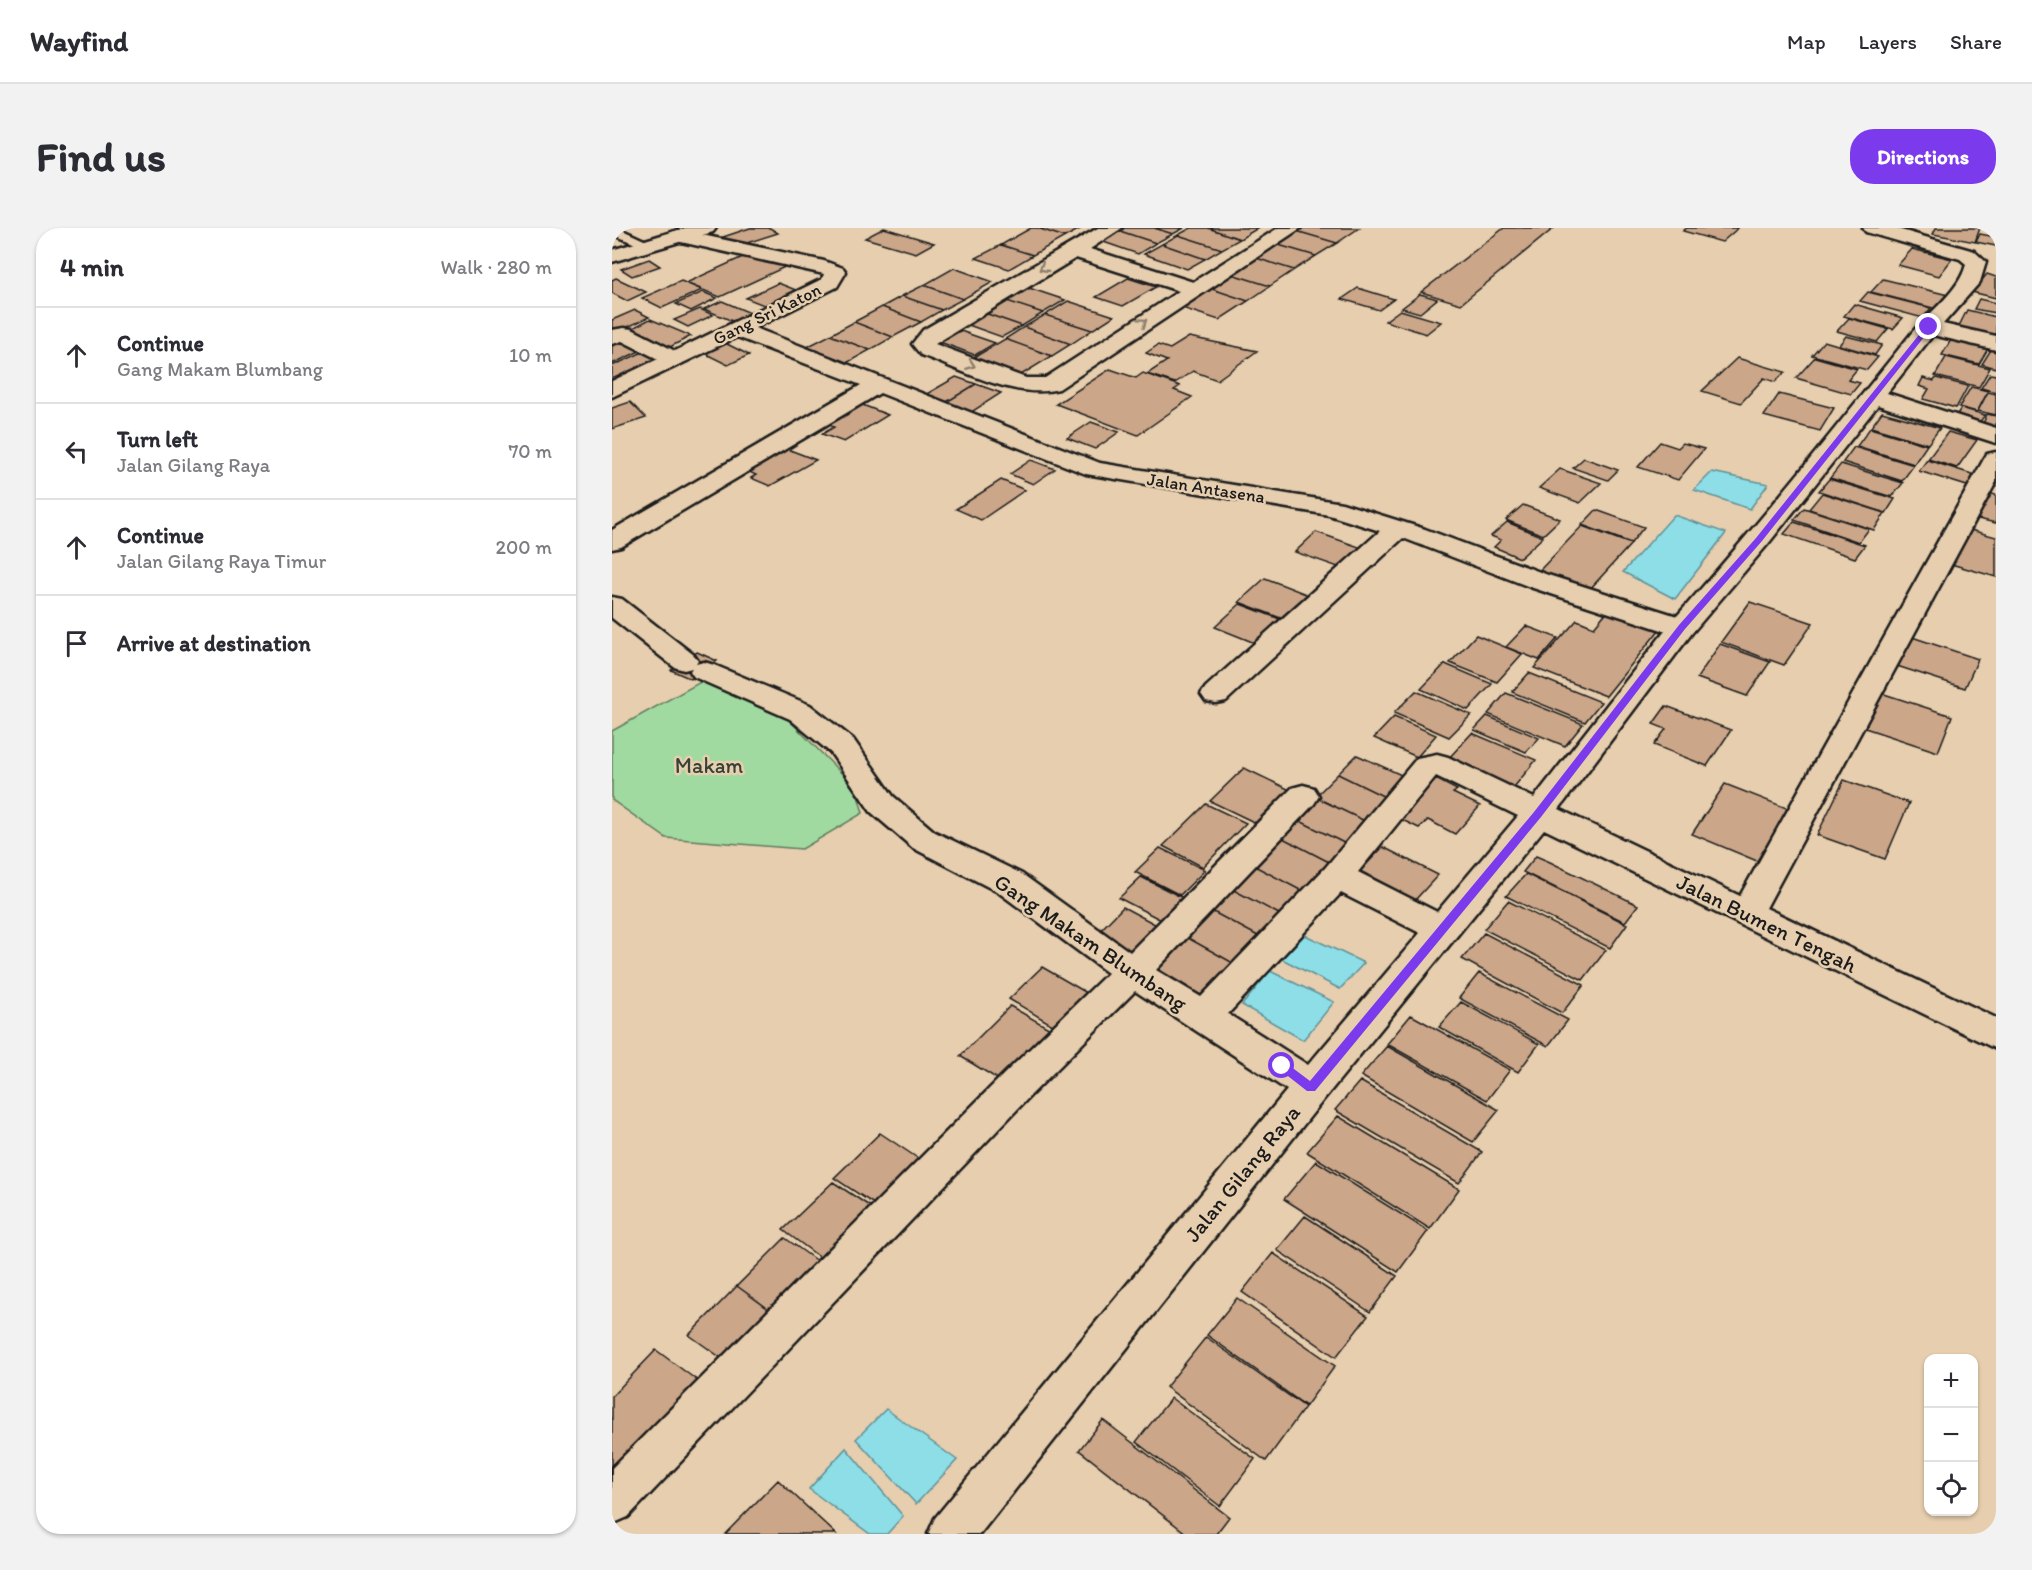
<!DOCTYPE html>
<html lang="en">
<head>
<meta charset="utf-8">
<style>
	:root { --surface:#fff; --page:#f2f2f3; --text:#2b2b33; --muted:#7c7c81; --line:#e1e1e2; --accent:#7c3aed }
	body { margin:0; font-family:Itim,sans-serif; background:var(--page); color:var(--text) }
	.controls { position:absolute; right:18px; bottom:18px; display:grid; overflow:hidden; border-radius:12px; box-shadow:0 2px 4px #0004 }
	.controls button { width:54px; height:54px; display:grid; place-items:center; padding:0; border:0; border-bottom:2px solid var(--line); background:var(--surface); color:var(--text); font:30px sans-serif }
	.stop { position:absolute; width:18px; height:18px; margin:-14px; border:4px solid #7c3aed; border-radius:50%; background:#fff }
	.stop.end { background:#7c3aed; border-color:#fff; box-shadow:0 2px 6px #0008 }
	.list { margin:0; padding:0; list-style:none }
	h2 { display:flex; justify-content:space-between; align-items:center; height:78px; margin:0; padding:0 24px; font-size:26px }
	h2 small { font-size:20px; font-weight:400; color:var(--muted) }
	.list li { display:grid; grid-template-columns:39px 1fr auto; gap:18px; align-items:center; box-sizing:border-box; height:96px; padding:0 24px; border-top:2px solid var(--line) }
	.list b { display:block; font-size:22px; white-space:nowrap }
	.list p { margin:0; font-size:20px; white-space:nowrap; color:var(--muted) }
	.list em { font-size:20px; font-style:normal; color:var(--muted) }
	.icon { flex:none; width:33px; height:33px; fill:none; stroke:currentColor; stroke-width:2; stroke-linecap:round; stroke-linejoin:round }
	.map { position:relative; flex:none; width:1384px; height:1306px; overflow:hidden; border-radius:24px }
	header { display:flex; align-items:center; gap:36px; box-sizing:border-box; height:84px; padding:0 30px; background:var(--surface); border-bottom:2px solid var(--line) }
	header strong { font-size:28px }
	nav { display:flex; gap:33px; margin-inline-start:auto; font-size:21px }
	.intro { display:flex; align-items:center; justify-content:space-between; box-sizing:border-box; height:144px; padding:0 36px }
	h1 { margin:0; font-size:42px }
	.button { padding:15px 27px; border-radius:24px; background:var(--accent); color:#fff; font-size:21px; font-weight:700 }
	main { display:flex; gap:36px; padding:0 36px }
	aside { flex:1; background:var(--surface); border-radius:24px; box-shadow:0 2px 4px #0004 }
	.map>svg:first-child { display:block }
</style>
</head>
<body>
<header>
<strong>Wayfind</strong>
<nav><a>Map</a><a>Layers</a><a>Share</a></nav>
</header>
<div class="intro"><h1>Find us</h1><a class="button">Directions</a></div>
<main>
<aside>
<h2>4 min<small>Walk · 280 m</small></h2>
<ul class="list">
<li><svg class="icon" aria-label="ahead" viewBox="0 0 24 24"><path d="M12 20V5M6 11l6-6 6 6"/></svg><div><b>Continue</b><p>Gang Makam Blumbang</p></div><em>10 m</em></li>
<li><svg class="icon" aria-label="left" viewBox="0 0 24 24"><path d="M17 20v-9H6M10 6l-5 5 5 5"/></svg><div><b>Turn left</b><p>Jalan Gilang Raya</p></div><em>70 m</em></li>
<li><svg class="icon" aria-label="ahead" viewBox="0 0 24 24"><path d="M12 20V5M6 11l6-6 6 6"/></svg><div><b>Continue</b><p>Jalan Gilang Raya Timur</p></div><em>200 m</em></li>
<li><svg class="icon" aria-label="arrive" viewBox="0 0 24 24"><path d="M6 21V4h12l-3 4 3 4H6"/></svg><div><b>Arrive at destination</b></div></li>
</ul>
</aside>
<div class="map">
<svg width="1384" height="1306" viewBox="0 0 1384 1306">
	<rect width="100%" height="100%" fill="#e6ceae"/>
	<filter id="ink" filterUnits="userSpaceOnUse"><feTurbulence type="fractalNoise" baseFrequency=".0167" numOctaves="2"/><feDisplacementMap in="SourceGraphic" scale="12" xChannelSelector="R" yChannelSelector="G"/><feConvolveMatrix kernelMatrix="1 2 1 2 8 2 1 2 1" color-interpolation-filters="sRGB"/></filter>
	<g filter="url(#ink)">
		<path fill="#a1daa0" stroke="#5e7b5e" stroke-width="1.5" d="M92 452 177 492 235 551 246 568 251 585 190 621 54 610 0 572V503Z"/>
		<path fill="#8ddee7" stroke="#609096" stroke-width="1.5" d="M1100 244 1156 256 1138 281 1082 262Z
			M1062 287 1114 305 1063 371 1011 344Z
			M691 706 752 735 728 761 668 730Z
			M658 743 722 774 691 812 630 777Z
			M274 1181 345 1232 304 1276 244 1211Z
			M234 1220 291 1288 275 1306H258L197 1261Z"/>
		<path fill="#cba689" stroke="#1c1c1c" stroke-width="1.5" d="M138 0H158L166 5 122 19 108 10Z
			M272 0 322 15 304 25 253 10Z
			M419 0H425L453 9 421 27 389 17Z
			M425 0H470L453 9Z
			M504 0H542L561 6 544 15 502 1Z
			M542 0H572L561 6Z
			M579 0H596L628 11 610 21 566 7Z
			M596 0H646L628 11Z
			M688 0H747L725 15 684 3Z
			M892 0H942L849 76 809 64Z
			M1075 0H1126L1110 14 1071 3Z
			M1324 0H1368L1363 14 1321 6Z
			M502 1 544 15 526 26 483 11Z
			M684 3 725 15 704 28 663 16Z
			M1368 6 1384 9V18L1364 14Z
			M566 7 610 21 593 31 550 16Z
			M550 16 593 31 575 41 532 26Z
			M663 16 704 28 682 42 641 29Z
			M389 17 421 27 397 41 364 30Z
			M1300 21 1340 31 1327 48 1286 37Z
			M135 27 159 36 166 33 177 37 108 69 74 55Z
			M641 29 682 42 658 58 616 45Z
			M37 31 48 38 20 48 9 41Z
			M342 40 381 54 351 71 312 57Z
			M616 45 658 58 636 73 594 59Z
			M1375 46 1384 49V70L1360 64Z
			M4 50 34 64 15 73 0 65V52Z
			M516 50 544 59 511 78 484 69Z
			M1271 51 1336 67 1325 81 1259 64Z
			M69 53 90 62 50 80 30 70Z
			M166 55 189 64 157 79 134 70Z
			M312 57 351 71 330 82 290 68Z
			M408 57 453 72 431 85 386 70Z
			M594 59 636 73 607 92 564 78Z
			M746 60 782 71 767 82 730 71Z
			M91 64 105 70 79 83 64 76Z
			M1256 64 1319 80 1311 90 1248 73Z
			M808 66 825 71 808 85 790 80Z
			M290 68 330 82 309 94 270 79Z
			M386 70 431 85 410 98 364 82Z
			M1367 71 1384 75V85L1362 81Z
			M110 73 143 87 125 95 92 81Z
			M456 73 502 88 480 102 433 87Z
			M1242 76 1291 90 1281 101 1232 88Z
			M270 79 309 94 281 109 242 94Z
			M88 81 101 87 76 99 62 92Z
			M23 82 37 89 5 104 0 101V92Z
			M364 82 410 98 390 109 345 93Z
			M788 82 829 94 814 106 773 93Z
			M1355 82 1384 89V108L1346 100Z
			M433 87 480 102 459 116 412 99Z
			M1237 90 1276 101 1265 114 1225 103Z
			M38 91 79 108 58 119 17 102Z
			M242 94 281 109 258 122 218 107Z
			M337 99 383 115 363 127 317 110Z
			M412 99 459 116 440 128 393 111Z
			M218 107 258 122 231 137 191 121Z
			M1234 108 1270 117 1263 127 1227 117Z
			M577 109 645 123 605 152 581 143 563 155 535 146 555 133 534 125 546 117 558 121Z
			M1340 110 1377 119 1367 136 1330 127Z
			M10 111 32 121 0 136V115Z
			M393 111 440 128 409 147 361 130Z
			M1212 113 1266 129 1255 142 1200 127Z
			M111 114 137 127 116 137 90 124Z
			M1380 120 1384 121V140L1370 136Z
			M31 124 53 134 7 156 0 153V138Z
			M1203 129 1245 141 1236 152 1248 155 1239 166 1184 150Z
			M1334 129 1378 140 1367 159 1323 148Z
			M1125 130 1173 144 1163 154 1152 150 1129 175 1090 163Z
			M498 141 524 150 531 145 568 158 562 162 580 169 526 207 444 176Z
			M1378 146 1384 147V164L1369 160Z
			M344 149 364 156 333 175 313 167Z
			M1311 150 1322 153 1324 150 1356 158 1344 180 1311 171 1317 161 1307 158Z
			M364 156 389 165 358 185 333 175Z
			M1359 159 1376 163 1365 184 1347 179Z
			M1376 164 1384 166V187L1366 183Z
			M1167 166 1222 180 1208 203 1152 188Z
			M18 174 34 190 0 201V180Z
			M243 174 276 187 232 214 210 206 222 199 210 194Z
			M1349 180 1373 187 1367 195 1344 188Z
			M1270 184 1328 200 1316 216 1259 199Z
			M1375 186 1384 188V199L1371 196Z
			M479 194 507 204 483 221 455 210Z
			M1258 200 1315 217 1302 236 1245 218Z
			M1336 204 1365 212 1345 240 1316 231Z
			M1048 214 1066 220 1071 215 1092 221 1066 252 1026 239Z
			M170 219 204 232 158 258 139 250 144 247 133 242Z
			M1242 219 1302 237 1290 253 1231 234Z
			M972 230 1006 242 996 252 961 240Z
			M419 232 443 241 421 256 398 246Z
			M1315 232 1363 247 1355 258 1307 243Z
			M1229 236 1291 255 1280 269 1218 250Z
			M948 241 989 255 968 275 927 260Z
			M1217 251 1283 271 1274 285 1207 263Z
			M389 252 413 262 369 292 344 281Z
			M1210 265 1273 285 1262 302 1197 281Z
			M1376 265 1384 267V295L1366 291Z
			M911 277 948 291 931 307 894 292Z
			M1192 280 1257 301 1247 314 1182 292Z
			M984 282 1032 299 1019 315 970 297Z
			M895 294 931 309 908 330 882 319 889 312 879 308Z
			M1182 294 1253 317 1243 330 1172 306Z
			M970 298 1019 316 977 362 927 343Z
			M1355 301 1384 309V349L1339 336Z
			M704 304 750 320 729 340 683 324Z
			M653 350 699 368 674 392 627 374Z
			M1138 374 1201 395 1172 437 1109 414Z
			M628 376 673 393 648 417 603 399Z
			M997 381 1048 401 994 468 922 440 965 392 982 399Z
			M914 398 946 410 927 432 894 419Z
			M864 407 910 426 885 454 838 435Z
			M1300 409 1366 431 1353 460 1285 438Z
			M1108 416 1158 434 1135 468 1085 450Z
			M85 424 105 433 79 451 59 442Z
			M833 436 880 456 856 482 809 461Z
			M917 445 989 474 973 494 900 464Z
			M804 463 859 487 837 509 782 485Z
			M894 465 971 496 953 518 876 486Z
			M1269 465 1340 488 1326 524 1253 500Z
			M1054 478 1119 502 1095 538 1042 517 1054 501 1041 496Z
			M875 488 927 510 914 524 862 502Z
			M782 489 824 507 805 529 762 510Z
			M860 505 924 532 902 559 836 531Z
			M745 527 796 550 777 571 726 546Z
			M632 540 678 562 646 596 598 573Z
			M726 546 777 571 755 594 703 569Z
			M822 550 845 562 841 565 868 578 843 606 816 592 807 600 784 589Z
			M1232 552 1297 575 1273 631 1205 607Z
			M1113 556 1177 581 1145 633 1080 606Z
			M703 569 755 594 734 616 682 590Z
			M594 576 634 595 591 639 551 618Z
			M682 590 734 616 717 634 665 607Z
			M665 607 717 634 690 663 637 635Z
			M771 619 826 647 803 672 748 643Z
			M548 620 593 642 568 667 523 644Z
			M924 628 938 634 1026 677 1013 694 911 644Z
			M637 635 690 663 667 686 614 658Z
			M914 646 1015 696 998 720 894 668Z
			M529 649 579 674 557 696 507 670Z
			M614 658 667 686 646 708 592 679Z
			M896 673 994 722 971 752 872 701Z
			M511 679 554 702 521 736 478 713Z
			M592 679 646 708 621 735 567 705Z
			M567 705 621 735 584 773 529 742Z
			M872 705 972 757 950 785 850 731Z
			M430 739 482 769 449 802 397 771Z
			M867 745 956 792 936 818 847 770Z
			M849 774 927 816 906 844 827 799Z
			M398 778 447 806 397 858 348 828Z
			M799 787 898 842 875 872 775 816Z
			M775 818 887 882 861 914 749 848Z
			M748 853 870 924 847 955 723 882Z
			M726 888 847 961 818 1001 695 924Z
			M268 905 316 937 271 982 222 950Z
			M704 933 816 1003 786 1044 672 971Z
			M221 954 271 987 221 1039 171 1002Z
			M693 988 785 1048 758 1084 665 1022Z
			M173 1010 216 1041 169 1090 125 1058Z
			M661 1025 756 1088 724 1129 630 1064Z
			M125 1058 169 1090 122 1139 77 1107Z
			M625 1070 723 1138 694 1178 595 1107Z
			M594 1109 693 1179 654 1233 554 1159Z
			M44 1122 90 1156 0 1251V1168Z
			M559 1170 643 1231 608 1278 524 1214Z
			M491 1192 617 1289 604 1306H575L467 1222Z
			M166 1252 224 1306H113Z"/>
		<g fill="none" stroke-linecap="round" stroke-linejoin="round">
			<g stroke="#1c1c1c" stroke-width="5">
				<path id="service" d="M0 0H6L43 17 37 21 33 20 0 6Z"/>
			</g>
			<g stroke="#1c1c1c" stroke-width="5">
				<path id="minor" d="M486 0H510L478 21 581 54 666 0H689L447 161C404 172 350 142 309 127L300 116 311 102ZM464 30 567 63 433 150H414L323 116Z
					M1251 0H1282L1362 23 1374 34 1368 54 1331 96 1384 108V122L1321 107 1275 165 1384 200V215L1266 177 1156 316 1080 405 947 581 1128 668 1372 231 1375 226 1384 224V254L1154 680 1384 790V821L932 601 712 871 368 1306H316L323 1290 675 862 523 763 418 868 16 1289 0 1296V1240L392 846 496 745 386 664 301 620 259 584 219 525 178 491 82 449 78 443 80 440 72 442 62 439 0 390V369L10 371 82 427 86 433 84 436 92 434 102 437 198 477 241 511 281 568 323 604 410 646 518 724 680 560 691 557 702 560 707 568 702 576 544 742 589 769 713 640 805 530 825 526 836 529 922 570 1053 403 918 359 791 310 614 473 604 475 594 473 589 466 594 459 768 303 717 287 474 246 268 165 9 319 0 321V302L249 157 125 109 0 169V153L46 131 10 113 0 116V102L12 100 20 101 63 123 210 51 212 46 60 12 57 8 60 4 67 2 212 33 231 40 234 44 225 59 143 100 488 235 730 275 813 301 936 347 1065 388C1146 297 1222 202 1298 107 1316 85 1348 63 1354 36L1348 31 1254 4ZM824 548 906 588 825 684 746 644ZM729 665 808 705 696 837 616 786Z"/>
			</g>
			<g stroke="#1c1c1c" stroke-width="5">
				<path id="trunk" d="M73 0H104L101 4 0 34V22Z"/>
			</g>
			<use href="#service" fill="#e6ceae" fill-rule="evenodd"/>
			<use href="#minor" fill="#e6ceae" fill-rule="evenodd"/>
			<use href="#trunk" fill="#e6ceae" fill-rule="evenodd"/>
		</g>
		<defs><path id="oneway-chevron" d="M-2-3.5L2.5 0L-2 3.5" fill="none" stroke-width="1.6" stroke-linecap="round" stroke-linejoin="round" transform="scale(1.5)"/></defs>
		<g stroke="#8b7e6c">
			<use href="#oneway-chevron" transform="translate(431 40) rotate(149)"/>
			<use href="#oneway-chevron" transform="translate(531 94) rotate(-34)"/>
			<use href="#oneway-chevron" transform="translate(359 137) rotate(20)"/>
		</g>
	</g>
	<path fill="#7c3aed" d="M1314 98 1320 99 1150 313 1073 401 929 589 703 863H695L667 841V835H674L698 853 922 584 1067 397 1144 310Z"/>
	<g text-anchor="middle" stroke-width="5" stroke-linejoin="round" paint-order="stroke">
		<g font-size="18" fill="#1c1c1c" stroke="#e6ceae">
			<text transform="translate(155 86) rotate(-26)" y="6">Gang Sri Katon</text>
			<text transform="translate(594 260) rotate(9)" y="6">Jalan Antasena</text>
		</g>
		<g font-size="22" fill="#374236" stroke="#e6ceae">
			<text x="97" y="545">Makam</text>
		</g>
		<g font-size="22" fill="#1c1c1c" stroke="#e6ceae">
			<text transform="translate(1155 695) rotate(26)" y="8">Jalan Bumen Tengah</text>
			<text transform="translate(479 714) rotate(34)" y="8">Gang Makam Blumbang</text>
			<text transform="translate(630 945) rotate(-51)" y="8">Jalan Gilang Raya</text>
		</g>
	</g>
</svg>
<div class="controls">
<button>+</button>
<button>−</button>
<button><svg class="icon" aria-label="locate" viewBox="0 0 24 24"><circle cx="12" cy="12" r="6"/><path d="M12 2v4M12 18v4M2 12h4M18 12h4"/></svg></button>
</div>
<div class="stop" style="left:670px;top:838px"></div>
<div class="stop end" style="left:1317px;top:99px"></div>
</div>
</main>
</body>
</html>
